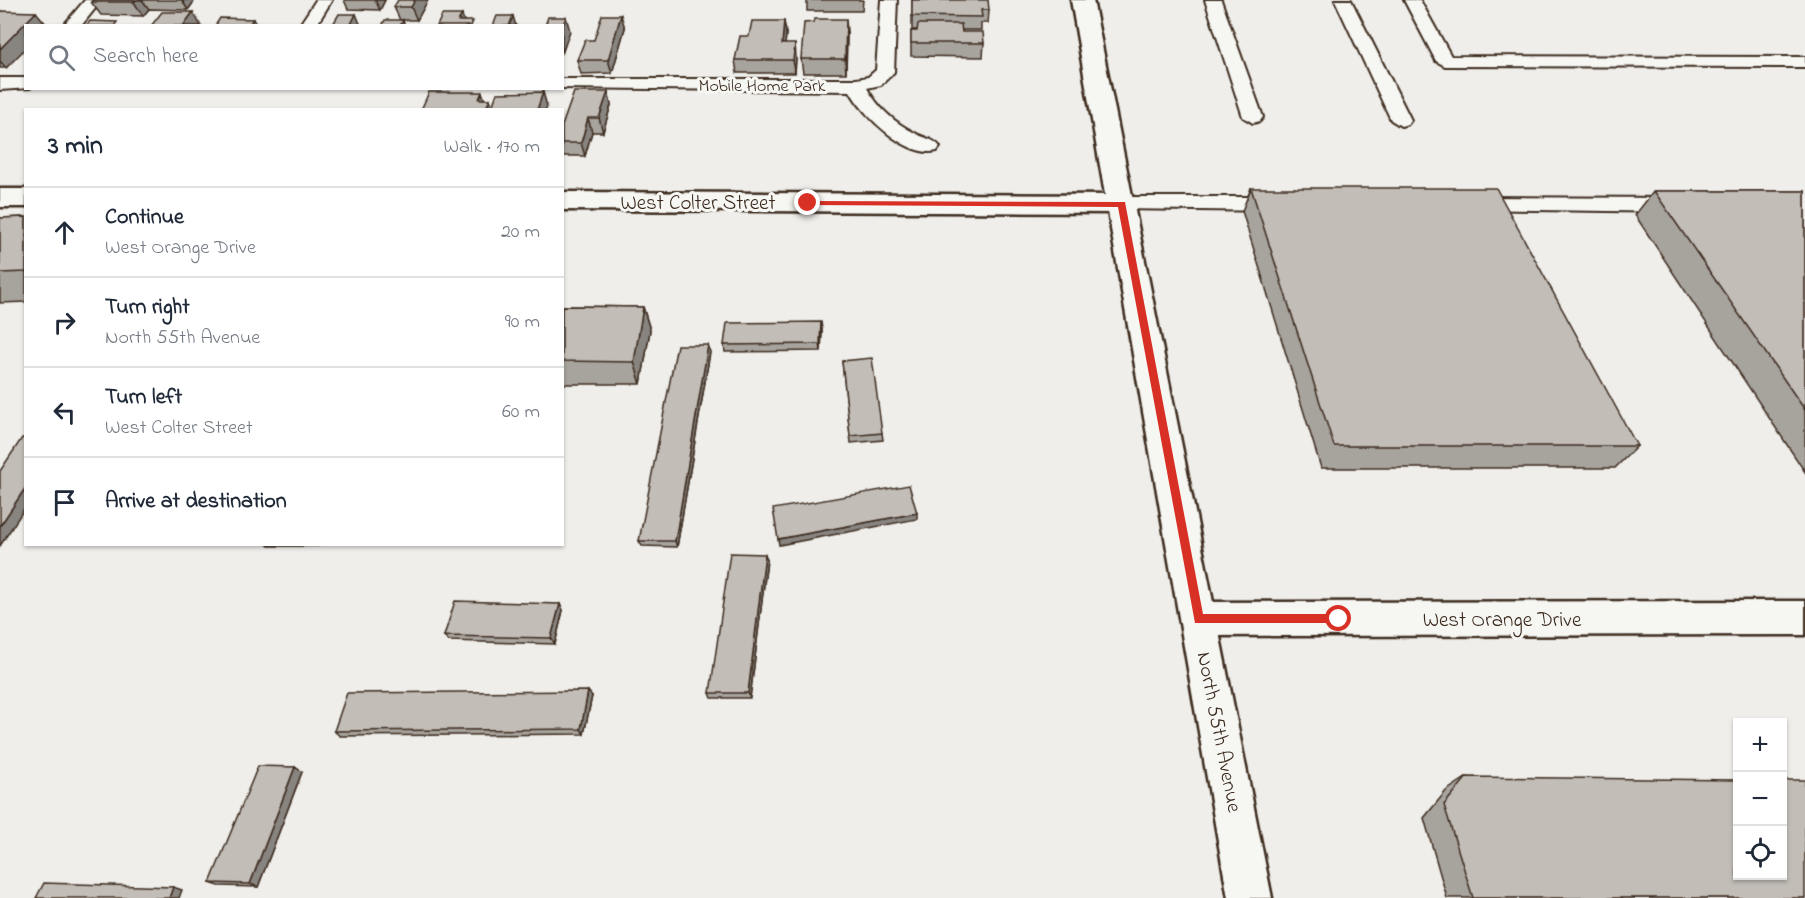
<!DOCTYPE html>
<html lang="en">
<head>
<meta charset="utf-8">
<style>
	:root { --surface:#fff; --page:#f2f2f3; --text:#1f2937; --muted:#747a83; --line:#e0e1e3 }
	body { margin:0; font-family:"Indie Flower",sans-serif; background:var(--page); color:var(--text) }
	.controls { position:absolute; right:18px; bottom:18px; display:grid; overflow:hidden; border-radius:0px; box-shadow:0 2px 4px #0004 }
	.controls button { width:54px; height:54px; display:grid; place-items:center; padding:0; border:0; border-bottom:2px solid var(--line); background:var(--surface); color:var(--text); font:30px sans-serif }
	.stop { position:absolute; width:18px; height:18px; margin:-14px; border:4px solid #d93025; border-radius:50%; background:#fff }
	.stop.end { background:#d93025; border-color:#fff; box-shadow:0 2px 6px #0008 }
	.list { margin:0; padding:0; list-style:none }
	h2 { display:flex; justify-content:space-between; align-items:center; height:78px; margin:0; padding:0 24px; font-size:26px }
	h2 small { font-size:20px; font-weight:400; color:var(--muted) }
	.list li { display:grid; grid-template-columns:39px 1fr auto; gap:18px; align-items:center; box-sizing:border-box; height:90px; padding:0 24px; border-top:2px solid var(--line) }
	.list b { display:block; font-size:22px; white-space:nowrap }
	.list p { margin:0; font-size:20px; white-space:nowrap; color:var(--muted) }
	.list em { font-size:20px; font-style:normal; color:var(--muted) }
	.icon { flex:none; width:33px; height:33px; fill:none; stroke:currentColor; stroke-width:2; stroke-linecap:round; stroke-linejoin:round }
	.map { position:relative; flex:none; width:1805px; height:898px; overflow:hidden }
	.search { position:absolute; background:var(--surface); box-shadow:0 2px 4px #0004; left:24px; top:24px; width:540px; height:66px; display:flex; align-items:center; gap:15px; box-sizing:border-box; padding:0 21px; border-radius:0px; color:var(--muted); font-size:22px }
	.panel { position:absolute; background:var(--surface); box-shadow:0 2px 4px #0004; left:24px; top:108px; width:540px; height:438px; border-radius:0px }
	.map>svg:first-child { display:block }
</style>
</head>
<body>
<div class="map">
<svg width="1805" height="898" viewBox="0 0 1805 898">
	<rect width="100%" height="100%" fill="#efeeea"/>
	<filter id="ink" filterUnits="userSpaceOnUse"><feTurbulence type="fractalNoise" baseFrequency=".0167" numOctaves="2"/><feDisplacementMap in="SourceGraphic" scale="12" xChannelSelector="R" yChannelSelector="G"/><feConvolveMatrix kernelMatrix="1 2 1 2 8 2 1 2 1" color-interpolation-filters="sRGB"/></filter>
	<g filter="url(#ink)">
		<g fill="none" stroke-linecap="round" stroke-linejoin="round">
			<g stroke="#3b2a1e" stroke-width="4">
				<path id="lane" d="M85 0H102L81 26H63Z
					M316 0H332L316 26H299Z
					M881 0H897L894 72 881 85 867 88C878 108 895 123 915 133 923 138 935 139 940 147L937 151C907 159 863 115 850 91L555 88H562V79H856L868 77 876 70Z
					M1205 0H1221L1263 117 1260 121 1253 123 1243 117Z
					M1335 0H1351L1411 120 1408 124 1401 126 1391 120Z
					M1404 0H1420L1451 56 1805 57V67L1445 66 1436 61Z
					M0 78H26V88H30L0 90Z
					M1122 197H1280L1287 199 1290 204 1287 209 1280 211 1115 209 1112 204 1115 199Z
					M1469 197 1679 198 1686 200 1689 205 1686 210 1679 212 1462 209 1459 204 1462 199Z"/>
			</g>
			<g stroke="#3b2a1e" stroke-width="5">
				<path id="street" d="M0 189H26V207H0Z
					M562 192 1122 195 1132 198 1135 204 1132 210 1122 213 562 210Z
					M1805 601V635L1199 636 1186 631 1180 619 1186 607 1199 602Z"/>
			</g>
			<g stroke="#3b2a1e" stroke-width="5">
				<path id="secondary" d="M1071 0H1093L1272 898H1228Z"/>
			</g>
			<use href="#lane" fill="#f6f6f2" fill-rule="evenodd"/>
			<use href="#street" fill="#f6f6f2" fill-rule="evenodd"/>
			<use href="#secondary" fill="#f6f6f2" fill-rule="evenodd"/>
		</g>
		<path fill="#a7a39d" stroke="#3b2a1e" stroke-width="1.5" d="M93 0H195L188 10 149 9 143 16 101 15 91 2Z
			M344 0H385L380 10 348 9Z
			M428 0 417 20H400L394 7Z
			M807 0H863L862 11H807Z
			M912 0 989 10 988 23H981V30H962V32L984 43 983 57 911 56V31H917L918 30H912Z
			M0 11 47 25 6 68H0Z
			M784 21 786 34 785 44 796 57 795 73H737L735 60 749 36Z
			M625 28 612 73 581 74 577 60 594 40Z
			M847 32 846 73H803L801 59Z
			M608 92 611 105 603 132H592L585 156H562V126Z
			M1251 188 1637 446 1615 468H1321L1242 211Z
			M1654 191H1805V472L1635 215Z
			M26 217V302L0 303V218Z
			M562 306 643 307 650 330 641 384H562Z
			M822 329 821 351 725 352 724 345Z
			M710 352 677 547 642 546 639 541Z
			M842 361 882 433 883 440 851 443Z
			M267 544H320L319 546H269Z
			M765 554 767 560 750 698H712L710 693Z
			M563 610 555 644 449 641 444 636Z
			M592 696 584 734 340 736 334 731Z
			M295 767 302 772 258 887 219 886 210 883Z
			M1467 777 1805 898H1447L1424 818 1446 791Z"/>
		<path fill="#888480" stroke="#3b2a1e" stroke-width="1.5" d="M136 0H142L149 9 143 16 134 2Z
			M182 0H195L188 10Z
			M375 0H385L380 10Z
			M415 0H428L417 20 411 7Z
			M36 12 47 25 26 26V48L6 68 0 61V49Z
			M193 12 201 26H183Z
			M356 14 361 26H350Z
			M462 15 466 26 458 21Z
			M621 15 625 28 612 73 608 60Z
			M513 16 516 26H509Z
			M566 17 570 31 562 54V28Z
			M253 19 257 26H248Z
			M846 19 847 32 846 73 845 59Z
			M403 20 405 26H400Z
			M784 21 786 34 784 57 782 44Z
			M795 44 796 57 795 73 793 60Z
			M482 92 487 106 490 99 494 110H483L479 99Z
			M543 92 547 106 546 110H537Z
			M608 92 611 105 603 132 599 118Z
			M588 118 592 132 585 156 581 143Z
			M643 307 650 330 641 384 634 362Z
			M821 322 822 329 821 351 820 344Z
			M708 345 710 352 677 547 675 541Z
			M26 487V506L0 546V526Z
			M917 513V519L779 545 778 539Z
			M765 554 767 560 750 698 748 693Z
			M560 604 563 610 555 644 551 638Z
			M588 691 592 696 584 734 581 729Z
			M295 767 302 772 258 887 250 884Z
			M173 887 182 890 179 898H169Z"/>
		<path fill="#c2bdb7" stroke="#3b2a1e" stroke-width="1.5" d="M93 0H136L134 2H91Z
			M398 0H415L411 7H394Z
			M912 0H988L989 10H981L982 17 912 16Z
			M0 11 36 12 0 49Z
			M162 12H193L183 26H151Z
			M339 14H356L350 26H332Z
			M442 15H462L458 21H473L471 26H437Z
			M602 15H621L608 60H577L585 40H594Z
			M497 16H513L509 26H493Z
			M548 17H566L562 28V26H545Z
			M220 18 253 19 248 26H215Z
			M815 19H846L845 59H801L804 23 814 22Z
			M385 20H403L400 26H382Z
			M90 21 117 22 114 26H86Z
			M752 21H784L782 44H795L793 60H735L740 36H749Z
			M918 24H961L962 32H983L984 43H911V31H917Z
			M429 92H482L479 99H490L485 110H421Z
			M543 92 537 110H491L497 93Z
			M574 92H608L599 118H588L581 143H562V126Z
			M1251 188H1496L1637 446H1334Z
			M1654 191H1805V410Z
			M26 217V272L0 273V218Z
			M562 306 643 307 634 362 562 361Z
			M821 322 820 344 724 345 727 323Z
			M677 345H708L675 541H639Z
			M872 358 882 433 850 436 842 361Z
			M22 438H26V487L0 526V471Z
			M909 485 917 513 778 539 773 509Z
			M730 553 765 554 748 693H710Z
			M455 601 560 604 551 638 444 636Z
			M588 691 581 729 334 731 347 693Z
			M258 766 295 767 250 884 210 883Z
			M1467 777 1737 780V876H1782V780H1805V898H1473L1444 805Z
			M44 883 173 887 169 898H36Z"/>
	</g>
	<path fill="#d93025" d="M806 201 1125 202 1203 614H1339L1342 616V623H1195L1118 207 808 205Z"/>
	<g text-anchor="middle" stroke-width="6" stroke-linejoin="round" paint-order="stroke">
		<g font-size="18" fill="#3b2a1e" stroke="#f6f6f2">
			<text x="762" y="91">Mobile Home Park</text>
		</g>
		<g font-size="21" fill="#3b2a1e" stroke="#f6f6f2">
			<text x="698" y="209">West Colter Street</text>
			<text x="1502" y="626">West Orange Drive</text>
			<text transform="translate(1220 732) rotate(79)" y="7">North 55th Avenue</text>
		</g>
	</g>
</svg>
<div class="controls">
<button>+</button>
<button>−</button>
<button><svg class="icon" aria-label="locate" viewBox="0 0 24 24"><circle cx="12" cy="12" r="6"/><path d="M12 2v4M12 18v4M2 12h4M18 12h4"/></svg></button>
</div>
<div class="stop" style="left:1339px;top:619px"></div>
<div class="stop end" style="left:808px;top:203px"></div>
<div class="search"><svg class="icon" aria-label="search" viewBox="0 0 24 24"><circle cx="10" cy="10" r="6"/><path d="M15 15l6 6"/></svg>Search here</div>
<section class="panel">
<h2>3 min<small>Walk · 170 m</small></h2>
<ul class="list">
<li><svg class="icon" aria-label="ahead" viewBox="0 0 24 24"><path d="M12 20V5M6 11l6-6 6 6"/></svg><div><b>Continue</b><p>West Orange Drive</p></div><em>20 m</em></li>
<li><svg class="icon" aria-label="right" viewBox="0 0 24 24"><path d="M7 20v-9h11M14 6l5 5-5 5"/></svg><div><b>Turn right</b><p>North 55th Avenue</p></div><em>90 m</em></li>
<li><svg class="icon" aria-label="left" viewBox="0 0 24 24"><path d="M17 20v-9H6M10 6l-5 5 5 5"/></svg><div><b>Turn left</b><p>West Colter Street</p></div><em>60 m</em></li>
<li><svg class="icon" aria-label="arrive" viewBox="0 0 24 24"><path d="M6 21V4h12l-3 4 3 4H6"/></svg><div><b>Arrive at destination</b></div></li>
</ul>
</section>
</div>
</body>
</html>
